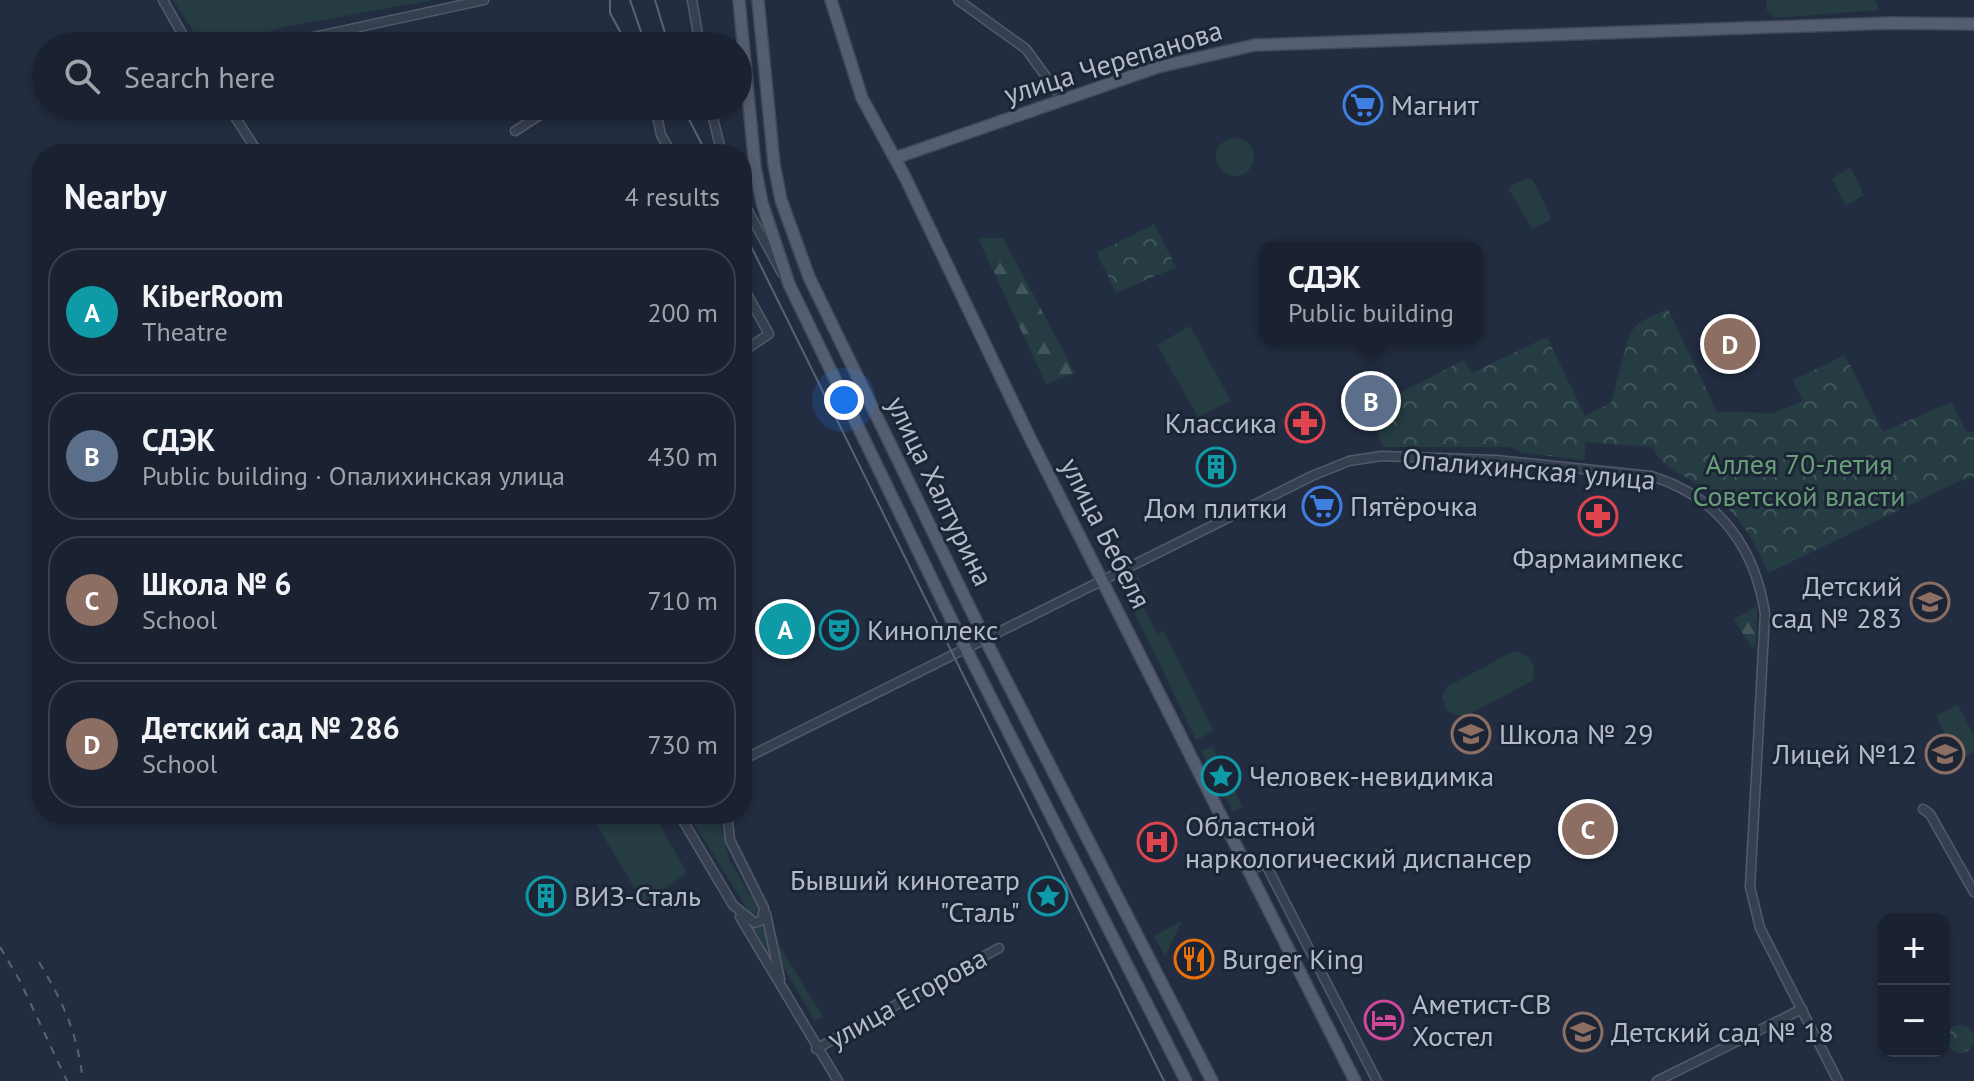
<!DOCTYPE html>
<html lang="en">
<head>
<meta charset="utf-8">
<style>
	:root { --surface:#1a2231; --page:#272f3d; --text:#f1f3f6; --muted:#9fa4ab; --line:#383f4d; --accent:#2563eb }
	body { margin:0; font-family:"PT Sans",sans-serif; background:var(--page); color:var(--text) }
	.controls { position:absolute; right:24px; bottom:24px; display:grid; overflow:hidden; border-radius:16px; box-shadow:0 4px 12px #0003 }
	.controls button { width:72px; height:72px; display:grid; place-items:center; padding:0; border:0; border-bottom:2px solid var(--line); background:var(--surface); color:var(--text); font:40px sans-serif }
	.you { position:absolute; left:844px; top:400px; width:28px; height:28px; margin:-20px; border:6px solid #fff; border-radius:50%; background:#1a73e8; box-shadow:0 0 0 12px #1a73e833 }
	.badge { display:grid; place-items:center; width:52px; height:52px; border-radius:50%; background:var(--accent); color:#fff; font-size:26px; font-weight:700 }
	.pin { position:absolute; translate:-50% -50%; border:4px solid #fff; box-shadow:0 2px 8px #0006 }
	.popup { position:absolute; left:1259px; top:241px; width:224px; height:104px; box-sizing:border-box; display:grid; place-content:center; border-radius:16px; background:var(--surface); filter:drop-shadow(0 2px 6px #0005); font-size:26px; white-space:nowrap; color:var(--muted) }
	.popup b { font-size:30px; color:var(--text) }
	.popup::after { content:''; position:absolute; left:50%; top:100%; margin-left:-16px; border:16px solid transparent; border-top-color:var(--surface) }
	.list { margin:0; padding:0; list-style:none }
	h2 { display:flex; justify-content:space-between; align-items:center; height:104px; margin:0; padding:0 32px; font-size:34px }
	h2 small { font-size:26px; font-weight:400; color:var(--muted) }
	.list li { display:grid; grid-template-columns:52px 1fr auto; gap:24px; align-items:center; box-sizing:border-box; height:128px; margin:0 16px 16px; padding:0 16px; border:2px solid var(--line); border-radius:32px }
	.list b { display:block; font-size:30px; white-space:nowrap }
	.list p { margin:0; font-size:26px; white-space:nowrap; color:var(--muted) }
	.list em { font-size:26px; font-style:normal; color:var(--muted) }
	.icon { flex:none; width:44px; height:44px; fill:none; stroke:currentColor; stroke-width:2; stroke-linecap:round; stroke-linejoin:round }
	.map { position:relative; flex:none; width:1974px; height:1081px; overflow:hidden }
	.search { position:absolute; background:var(--surface); box-shadow:0 4px 12px #0003; left:32px; top:32px; width:720px; height:88px; display:flex; align-items:center; gap:20px; box-sizing:border-box; padding:0 28px; border-radius:44px; color:var(--muted); font-size:30px }
	.panel { position:absolute; background:var(--surface); box-shadow:0 4px 12px #0003; left:32px; top:144px; width:720px; height:680px; border-radius:32px }
	.map>svg:first-child { display:block }
</style>
</head>
<body>
<div class="map">
<svg width="1974" height="1081" viewBox="0 0 1974 1081">
	<defs>
		<pattern id="forest-firs" width="22" height="20" patternUnits="userSpaceOnUse" patternTransform="scale(2)"><rect width="22" height="20" fill="#253c42"/><path d="M5 1l3.5 6h-7zM16 11l3.5 6h-7z" fill="#42565c"/></pattern>
		<pattern id="park-crowns" width="20" height="18" patternUnits="userSpaceOnUse" patternTransform="scale(2)"><rect width="20" height="18" fill="#253c42"/><path d="M2 6a3 3 0 1 1 6 0M12 15a3 3 0 1 1 6 0" fill="none" stroke="#42565c"/></pattern>
	</defs>
	<rect width="100%" height="100%" fill="#232d41"/>
	<path fill="#253c42" d="M173 0H433L284 27 222 46 201 43Z
		M1767 0H1875L1879 10 1775 18 1766 9Z
		M1216 157a19 19 0 1 1 38 0a19 19 0 1 1-38 0Z
		M1848 168 1852 170 1864 195 1846 206 1832 179Z
		M1527 178 1533 180 1551 217 1549 221 1532 229 1509 190 1510 186Z
		M1190 326 1231 401 1198 417 1157 345Z
		M1137 575 1149 599 1142 604 1157 634 1164 631 1214 731 1196 740 1126 595 1125 582Z
		M1512 652C1529 652 1539 665 1532 681L1464 717 1447 711 1442 697 1447 687Z
		M1958 705 1974 736V752L1959 760 1936 716Z
		M1212 746 1243 807 1233 812 1201 751Z
		M590 814H654L687 873 643 902Z
		M688 814H718L730 861 758 909 756 916 750 913Z
		M1182 921 1165 957 1154 936Z
		M766 923 772 964 749 927 759 928Z
		M779 945 823 1017 815 1021 781 963Z"/>
	<path fill="url(#forest-firs)" d="M978 238H1003L1075 373 1046 384Z
		M1757 606 1756 647H1751L1734 619Z"/>
	<path fill="url(#park-crowns)" d="M1154 224 1176 267 1116 293 1097 253Z
		M1668 309 1717 412 1774 413 1803 401 1793 380 1845 355 1883 432 1951 402 1966 431 1974 432V477L1964 479 1768 573C1753 535 1734 508 1699 485 1677 471 1666 471 1652 447L1586 442 1584 460 1523 453 1510 447H1383L1378 435 1382 428 1371 408 1464 360 1472 373 1547 337 1585 416 1611 403 1629 335 1638 323Z
		M1946 1039a14 14 0 1 1 28 0a14 14 0 1 1-28 0Z"/>
	<g fill="none" stroke-linecap="round" stroke-linejoin="round">
		<g stroke="#525b6b" stroke-width="11">
			<path id="minor" d="M163 0 189 46
				M692 0 700 46
				M958 0 1026 49 1063 100
				M272 46 484 0
				M228 106 259 154
				M655 106 661 135 672 154
				M710 106 722 154
				M515 131 554 106
				M742 200 782 273
				M742 285 769 334 742 352
				M742 760 1312 476 1349 461 1381 456 1496 460 1651 476C1717 496 1755 546 1765 614L1750 887 1760 928 1838 1081
				M1923 809 1930 814 1974 892
				M679 814 733 905 755 923 762 920 764 908 730 840 727 814
				M1248 872 1265 863 1377 1081
				M766 914 780 979
				M740 917 838 1081
				M816 1049 999 948
				M1657 1081 1802 1009"/>
		</g>
		<g stroke="#404959" stroke-width="14">
			<path id="major" d="M739 0 755 167 762 203 789 284 956 629 1186 1081
				M758 0 774 164 781 200 809 277 985 639 1212 1081
				M831 0 862 98 905 177 1029 436 1355 1081
				M895 158 1158 67 1255 45 1891 23 1974 24"/>
		</g>
		<use href="#minor" stroke="#374050" stroke-width="8"/>
		<use href="#major" stroke="#555e70" stroke-width="11"/>
		<path stroke="#596378" stroke-width="2" d="M610 0V13L628 46
			M630 0 646 46
			M655 0 669 46
			M682 106 707 154
			M742 228 1164 1081"/>
		<path stroke="#596378" stroke-width="2" stroke-dasharray="8 8" stroke-linecap="butt" d="M0 947 20 981 67 1081
			M39 962C64 1004 77 1032 83 1081"/>
	</g>
	<defs>
		<g id="supermarket-ring" transform="scale(2)"><circle r="9.5" fill="#1c2535" stroke="#3f7fe0" stroke-width="1.5"/><path d="M-6-5.5h2.5l.6 2H6L4.5 2H-2.5L-4.4-4H-6ZM-1.5 3.2a1.3 1.3 0 1 0 .1 0ZM3 3.2a1.3 1.3 0 1 0 .1 0Z" fill="#3f7fe0"/></g>
		<g id="pharmacy-ring" transform="scale(2)"><circle r="9.5" fill="#1c2535" stroke="#e0444e" stroke-width="1.5"/><path d="M-2-6h4v4h4v4h-4v4h-4v-4h-4v-4h4Z" fill="#e0444e"/></g>
		<g id="building-ring" transform="scale(2)"><circle r="9.5" fill="#1c2535" stroke="#0f9aa8" stroke-width="1.5"/><path d="M-4-6H4V6H1V3H-1V6H-4ZM-2.5-4.3h1.7v1.8h-1.7ZM.8-4.3h1.7v1.8H.8ZM-2.5-1h1.7V.8h-1.7ZM.8-1h1.7V.8H.8Z" fill="#0f9aa8"/></g>
		<g id="school-ring" transform="scale(2)"><circle r="9.5" fill="#1c2535" stroke="#8d6e63" stroke-width="1.5"/><path d="M0-5L7-2L0 1L-7-2ZM-4 1L0 2.5L4 1V4Q0 6-4 4Z" fill="#8d6e63"/></g>
		<g id="theatre-ring" transform="scale(2)"><circle r="9.5" fill="#1c2535" stroke="#0f9aa8" stroke-width="1.5"/><path d="M-5-5.5Q0-4 5-5.5V0Q5 5 0 6Q-5 5-5 0ZM-3.3-2.5H-1v1.5H-3.3ZM1-2.5H3.3v1.5H1ZM-2.8 1Q0 5.5 2.8 1Z" fill="#0f9aa8"/></g>
		<g id="sight-ring" transform="scale(2)"><circle r="9.5" fill="#1c2535" stroke="#0f9aa8" stroke-width="1.5"/><path d="M0-6L1.8-2.2L6-1.7L2.9 1.2L3.7 5.4L0 3.3L-3.7 5.4L-2.9 1.2L-6-1.7L-1.8-2.2Z" fill="#0f9aa8"/></g>
		<g id="hospital-ring" transform="scale(2)"><circle r="9.5" fill="#1c2535" stroke="#e0444e" stroke-width="1.5"/><path d="M-5-5h3v3.5h4V-5h3V5h-3V1.5h-4V5h-3Z" fill="#e0444e"/></g>
		<g id="restaurant-ring" transform="scale(2)"><circle r="9.5" fill="#1c2535" stroke="#e8710a" stroke-width="1.5"/><path d="M-5-6h1v4h1v-4h1v4h1v-4h1v5L-1.5 .5V6h-2V.5L-5-1ZM5-6V6H3V1.5H1.5Q1.5-4 5-6Z" fill="#e8710a"/></g>
		<g id="hotel-ring" transform="scale(2)"><circle r="9.5" fill="#1c2535" stroke="#d1479c" stroke-width="1.5"/><path d="M-6-4.5h1.5V1H6V5H4.5V3h-9V5H-6ZM-4 0a1.8 1.8 0 1 1 3.6 0ZM.5 0V-2.5h3Q6-2.5 6 0Z" fill="#d1479c"/></g>
	</defs>
	<g fill-rule="evenodd">
		<use href="#supermarket-ring" x="1363" y="105"/>
		<use href="#pharmacy-ring" x="1305" y="423"/>
		<use href="#building-ring" x="1216" y="467"/>
		<use href="#supermarket-ring" x="1322" y="506"/>
		<use href="#pharmacy-ring" x="1598" y="516"/>
		<use href="#school-ring" x="1930" y="602"/>
		<use href="#theatre-ring" x="839" y="630"/>
		<use href="#school-ring" x="1471" y="734"/>
		<use href="#school-ring" x="1945" y="754"/>
		<use href="#sight-ring" x="1221" y="776"/>
		<use href="#hospital-ring" x="1157" y="842"/>
		<use href="#building-ring" x="546" y="896"/>
		<use href="#sight-ring" x="1048" y="896"/>
		<use href="#restaurant-ring" x="1194" y="959"/>
		<use href="#hotel-ring" x="1384" y="1020"/>
		<use href="#school-ring" x="1583" y="1032"/>
	</g>
	<g text-anchor="middle" stroke-width="6" stroke-linejoin="round" paint-order="stroke">
		<g font-size="28" fill="#b3bbcb" stroke="#1c2535">
			<text transform="translate(1113 62) rotate(-17)" y="10">улица Черепанова</text>
			<text transform="translate(1529 469) rotate(5)" y="10">Опалихинская улица</text>
			<text transform="translate(940 491) rotate(64)" y="10">улица Халтурина</text>
			<text transform="translate(1106 533) rotate(63)" y="10">улица Бебеля</text>
			<text transform="translate(907 998) rotate(-29)" y="10">улица Егорова</text>
		</g>
		<g font-size="28" fill="#b3bbcb" stroke="#1c2535" text-anchor="start">
			<text x="1391" y="115">Магнит</text>
			<text x="1277" y="433" text-anchor="end">Классика</text>
			<text x="1350" y="516">Пятёрочка</text>
			<text x="1216" y="518" text-anchor="middle">Дом плитки</text>
			<text x="1598" y="568" text-anchor="middle">Фармаимпекс</text>
			<text x="1902" y="596" text-anchor="end">Детский<tspan x="1902" dy="32">сад № 283</tspan></text>
			<text x="867" y="640">Киноплекс</text>
			<text x="1499" y="744">Школа № 29</text>
			<text x="1917" y="764" text-anchor="end">Лицей №12</text>
			<text x="1249" y="786">Человек-невидимка</text>
			<text x="1185" y="836">Областной<tspan x="1185" dy="32">наркологический диспансер</tspan></text>
			<text x="1020" y="890" text-anchor="end">Бывший кинотеатр<tspan x="1020" dy="32">"Сталь"</tspan></text>
			<text x="574" y="906">ВИЗ-Сталь</text>
			<text x="1222" y="969">Burger King</text>
			<text x="1412" y="1014">Аметист-СВ<tspan x="1412" dy="32">Хостел</tspan></text>
			<text x="1611" y="1042">Детский сад № 18</text>
		</g>
		<g font-size="28" fill="#689e78" stroke="#1c2535">
			<text x="1799" y="474">Аллея 70-летия<tspan x="1799" dy="32">Советской власти</tspan></text>
		</g>
	</g>
</svg>
<div class="controls">
<button>+</button>
<button>−</button>
</div>
<div class="you"></div>
<div class="pin badge" style="left:785px;top:629px;background:#0f9aa8">A</div>
<div class="pin badge" style="left:1371px;top:401px;background:#5c6f8a">B</div>
<div class="popup"><b>СДЭК</b>Public building</div>
<div class="pin badge" style="left:1588px;top:829px;background:#8d6e63">C</div>
<div class="pin badge" style="left:1730px;top:344px;background:#8d6e63">D</div>
<div class="search"><svg class="icon" aria-label="search" viewBox="0 0 24 24"><circle cx="10" cy="10" r="6"/><path d="M15 15l6 6"/></svg>Search here</div>
<section class="panel">
<h2>Nearby<small>4 results</small></h2>
<ul class="list">
<li><span class="badge" style="background:#0f9aa8">A</span><div><b>KiberRoom</b><p>Theatre</p></div><em>200 m</em></li>
<li><span class="badge" style="background:#5c6f8a">B</span><div><b>СДЭК</b><p>Public building · Опалихинская улица</p></div><em>430 m</em></li>
<li><span class="badge" style="background:#8d6e63">C</span><div><b>Школа № 6</b><p>School</p></div><em>710 m</em></li>
<li><span class="badge" style="background:#8d6e63">D</span><div><b>Детский сад № 286</b><p>School</p></div><em>730 m</em></li>
</ul>
</section>
</div>
</body>
</html>
